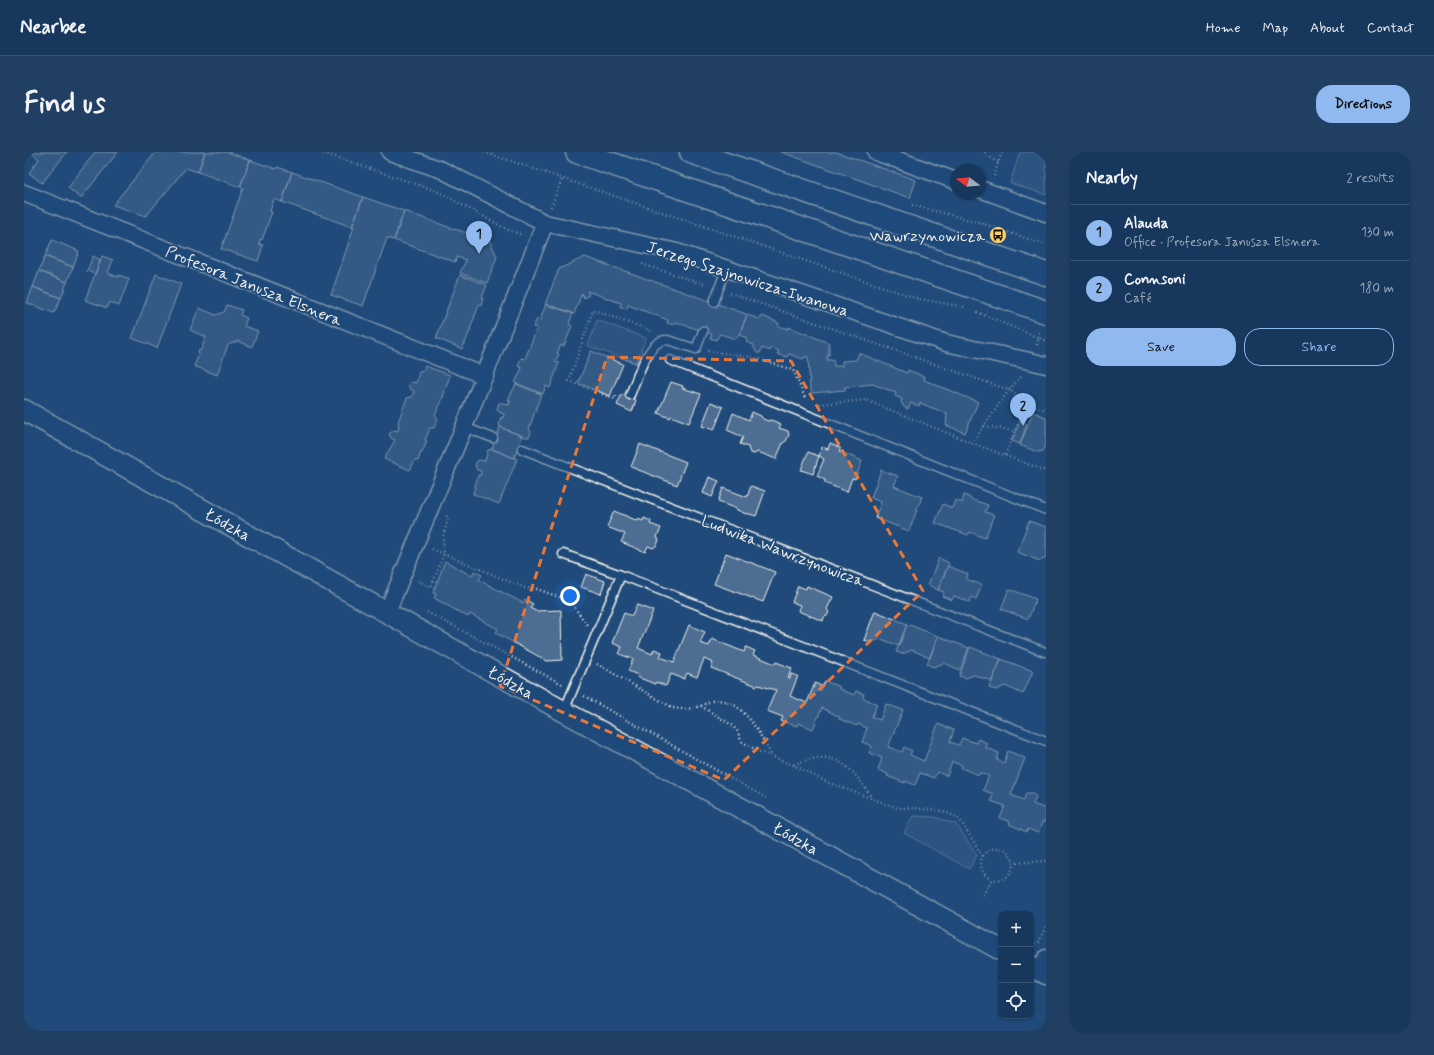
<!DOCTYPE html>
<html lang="en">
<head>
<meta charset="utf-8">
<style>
	:root { --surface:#17385c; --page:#203f62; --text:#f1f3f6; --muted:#9eacbb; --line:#365272; --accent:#90b9f0 }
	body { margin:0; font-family:Mynerve,sans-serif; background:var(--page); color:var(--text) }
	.controls { position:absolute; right:12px; bottom:12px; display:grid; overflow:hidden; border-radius:8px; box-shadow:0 1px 3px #0004 }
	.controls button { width:36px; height:36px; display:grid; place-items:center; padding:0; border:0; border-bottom:1px solid var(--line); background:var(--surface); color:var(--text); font:20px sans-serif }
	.compass { position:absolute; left:926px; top:12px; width:36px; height:36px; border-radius:50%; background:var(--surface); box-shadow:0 1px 3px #0004; rotate:286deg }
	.you { position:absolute; left:546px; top:444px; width:14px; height:14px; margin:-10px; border:3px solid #fff; border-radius:50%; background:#1a73e8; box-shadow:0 0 0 6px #1a73e833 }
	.badge { display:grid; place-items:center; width:26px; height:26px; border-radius:50%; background:var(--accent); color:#111; font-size:13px; font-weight:700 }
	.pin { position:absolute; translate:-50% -33px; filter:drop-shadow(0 1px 2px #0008) }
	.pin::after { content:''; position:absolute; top:21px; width:14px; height:12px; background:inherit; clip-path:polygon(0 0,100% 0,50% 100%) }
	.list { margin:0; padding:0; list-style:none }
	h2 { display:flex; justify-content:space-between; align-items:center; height:52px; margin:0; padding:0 16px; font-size:17px }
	h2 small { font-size:13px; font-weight:400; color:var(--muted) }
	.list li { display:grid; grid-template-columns:26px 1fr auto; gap:12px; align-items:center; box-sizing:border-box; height:56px; padding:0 16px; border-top:1px solid var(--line) }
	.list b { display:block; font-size:15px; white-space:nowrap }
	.list p { margin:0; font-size:13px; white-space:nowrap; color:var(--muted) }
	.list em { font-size:13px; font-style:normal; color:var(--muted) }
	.actions { display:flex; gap:8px; padding:12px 16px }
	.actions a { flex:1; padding:9px 0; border:1px solid var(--accent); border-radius:16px; text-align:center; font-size:14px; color:var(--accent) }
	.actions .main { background:var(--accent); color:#111 }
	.icon { flex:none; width:22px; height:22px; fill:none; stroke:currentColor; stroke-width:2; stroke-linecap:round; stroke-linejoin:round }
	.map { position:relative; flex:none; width:1022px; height:879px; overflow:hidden; border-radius:16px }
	header { display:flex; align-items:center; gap:24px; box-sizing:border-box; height:56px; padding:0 20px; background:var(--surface); border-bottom:1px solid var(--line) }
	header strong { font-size:19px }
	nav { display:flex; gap:22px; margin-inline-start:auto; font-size:14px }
	.intro { display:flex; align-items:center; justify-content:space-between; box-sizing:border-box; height:96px; padding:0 24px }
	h1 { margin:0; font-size:28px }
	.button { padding:10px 18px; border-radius:16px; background:var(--accent); color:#111; font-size:14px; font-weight:700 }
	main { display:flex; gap:24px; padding:0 24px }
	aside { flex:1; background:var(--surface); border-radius:16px; box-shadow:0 1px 3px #0004 }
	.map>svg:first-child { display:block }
</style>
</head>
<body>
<header>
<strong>Nearbee</strong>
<nav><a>Home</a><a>Map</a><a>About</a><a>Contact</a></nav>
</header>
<div class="intro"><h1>Find us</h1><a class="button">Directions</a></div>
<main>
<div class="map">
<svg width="1022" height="879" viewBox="0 0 1022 879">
	<rect width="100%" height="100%" fill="#1f4a7a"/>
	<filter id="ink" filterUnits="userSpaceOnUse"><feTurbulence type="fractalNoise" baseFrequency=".025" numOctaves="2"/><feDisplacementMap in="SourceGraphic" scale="8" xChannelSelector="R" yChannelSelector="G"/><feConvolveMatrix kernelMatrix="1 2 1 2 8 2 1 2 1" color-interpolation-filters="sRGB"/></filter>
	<g filter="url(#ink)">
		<path fill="#3a5f88" stroke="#97a8b8" d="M996 0H1022V43L986 31Z
			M573 168 622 186 612 211 564 194Z
			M889 664 910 665 932 672 953 703 945 717 880 681Z"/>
		<path fill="#4d6e92" stroke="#f4f1e8" d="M7 0H43L18 31 5 21 15 7Z
			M71 0H94L57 46 44 36Z
			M132 0H181L174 20 162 16 122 64 89 53Z
			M181 0H204L226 8 216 35 174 20Z
			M757 0H812L892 28 886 46Z
			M226 8 252 17 253 15 268 20 258 50 250 47 246 59 248 60 238 88 236 87 235 92 239 93 234 109 197 97 219 36 216 35Z
			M268 20 339 45 328 75 258 50Z
			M339 45 380 59 370 88 363 86 339 154 307 143 330 75H328Z
			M380 59 430 77 465 87 473 105 463 131 436 121 442 108 433 105 431 110 370 88Z
			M28 88 55 99 49 115 21 104Z
			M21 104 49 115 43 130 15 119Z
			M69 104 77 108 71 122 63 119Z
			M78 104 89 108 84 121 94 125 95 123 105 127 95 154 86 150 83 156 61 148Z
			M561 105 722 162 723 163 715 183H714L712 187 696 182 692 188 686 186 688 182 651 170 650 173 643 171 644 168 604 153 603 157 596 155 597 151 563 139 565 143 560 146 558 141 550 162 521 152 535 117Z
			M15 119 43 130 37 146 9 135Z
			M132 122 157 132 133 196 108 186Z
			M436 123 463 133 458 146H459L457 154 455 153 446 177H447L438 197 412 186Z
			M9 135 37 146 30 161 3 151Z
			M522 152 549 161 545 172 548 174 540 194 537 193 533 201 535 202 531 210 535 211 526 236 522 234 519 242 491 231 498 216 494 214 497 206 501 207 513 176 509 175 513 167 516 168Z
			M203 153 218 158 216 163 223 166 220 174 234 179 228 195 214 189 204 193 193 223 170 214 175 202 174 199 177 198 182 185 166 178 175 156 192 163 200 160Z
			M723 163 736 167 738 164 755 171 754 174 764 177 765 175 805 191V203H803V208H809L810 214H818V209L832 208 835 201 883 221 884 218 901 225 900 228 954 250 941 281 922 273 923 262 896 251 895 254 887 251 884 257 880 255 877 250 878 247 871 244 872 241 849 232 821 235V238L788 241 786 236 784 205H780L779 207 765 202 763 205 753 202 755 199 747 196 746 199 738 196 736 201H733L730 196V193L722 190 723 186 715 183Z
			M567 199 599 212 586 244 554 231Z
			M401 214 426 223 417 251 411 263 414 266 410 276H406L401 288 403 289 398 301 397 300 394 309 391 308 386 318 360 307 371 288 367 286 365 282 370 278 374 279 375 274 374 270 383 246 388 245 390 239 386 237 384 233 388 230 392 231 395 220 399 219Z
			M647 230 659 234 658 236 677 242 665 271 647 264 646 266 634 261Z
			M492 232 517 242 505 277 507 280 505 285H501L476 275 475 271 477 265 479 266 480 262 475 260 473 257 475 251H479L485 253 486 249 484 248Z
			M598 242 612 248 608 260 593 253Z
			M687 250 699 255 690 278 678 274Z
			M728 260 737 264 739 267 744 269 747 268 757 272 755 276 764 279 765 283 762 289 759 291 752 307 734 300 730 302 726 301 724 295 716 292 719 285 703 278 709 261 725 268Z
			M1009 260 1022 265V293L1019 299 1013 300 996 293Z
			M996 269 1003 272 996 292 988 289Z
			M476 275 498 284 490 306 468 297Z
			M806 291 817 296 815 299 838 309 831 327 828 326 823 340 801 331V328L793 324 800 307 795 304 798 295 804 297Z
			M616 292 662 310 653 333 607 315Z
			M468 297 493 307 475 352 449 342 454 323 456 324 457 319 453 318 451 313 453 309 456 308 461 309 464 298Z
			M784 300 795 304 789 322 777 318Z
			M857 318 874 324 870 334 898 345 885 379 851 366 857 350 847 346Z
			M685 325 695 329 688 345 679 341Z
			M727 334 741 339 732 364 722 361V362L713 358V357L694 350 699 336 723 345Z
			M940 343 945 345 946 347 964 353 961 360 970 363 961 386 946 380 944 383 911 371 919 352 928 356 931 348 938 351Z
			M590 359 614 369V367L619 369 620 366 627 369 626 372 637 376 633 385 635 388 633 393 629 396 624 394 621 400 597 390 601 382 583 375Z
			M1005 369 1022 375V406L1016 409 993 400Z
			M702 401 751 420 739 450 690 432Z
			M915 406 925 411 914 438 904 433Z
			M421 409 448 424 450 419 458 423 455 428 499 451 501 447 509 452 506 456 512 459 537 458 538 508 523 509 472 481 474 477 446 462 444 465 410 446 412 442 409 441Z
			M924 414 944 422 942 427 958 433 952 447 948 445 945 450 930 444 928 448 918 444 920 440 914 438Z
			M562 422 581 429 577 442 557 435Z
			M774 434 782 437 783 434 809 445 803 457 805 460 803 464 800 465 799 469 774 459 776 453 768 450Z
			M985 437 1012 447 1004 467 977 457Z
			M613 453 629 459 614 496 628 502 630 497 638 500 636 505 650 510 665 473 681 480 676 491 685 494 688 487 720 500 722 495 731 499 729 503 751 512 752 510 768 516 764 526 766 527 767 522 774 524 766 544 783 551 791 531 797 534 795 538 796 539 801 529 816 535 815 537 830 543 832 539 840 542 839 546 853 552 848 565 856 568 862 552 879 558 864 595 878 600 880 595 888 599 886 603 900 609 914 572 930 578 926 590 935 593 938 586 952 591 954 587 963 591 961 595 975 601 973 608 980 611 984 599 1001 606 987 643 1000 648 1002 641H1009L1012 645 1009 652 1022 657V671L1019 669 1014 681 1004 677 1003 680 985 672 986 670 976 666 981 654 967 649 969 642 959 638 965 624 956 621 955 623 937 616 938 613 928 610 923 624 913 620 910 626 896 621 891 633 881 629V631L863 624 864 622 854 618 858 606 845 601 848 594 838 590 843 576 834 572 833 574 815 567 816 565 798 556 789 577 774 571 773 574 757 569 759 565 743 559 752 538 734 533 733 534 687 516 689 511 680 507 673 525 663 521 660 527 647 522 642 534 632 530 631 532 613 525 614 523 604 519 609 507 595 502 598 495 588 491 600 461 608 464Z
			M851 459 883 472 875 494 857 487 847 490 840 488Z
			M883 472 914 484 906 506 888 498 878 502 872 500Z
			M914 484 945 496 936 518 920 511 909 515 903 512Z
			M946 495 977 507 968 529 950 523 942 526 935 524Z
			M977 507 1009 519 999 542 981 534 972 538 965 536Z"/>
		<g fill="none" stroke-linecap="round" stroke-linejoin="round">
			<g stroke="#f4f1e8" stroke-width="11">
				<path id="service" d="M690 150 702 117
					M646 208 1022 358
					M606 243C612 229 624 188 642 188 650 189 664 195 672 197L679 179
					M440 275 469 286
					M498 297 1021 500
					M539 402 597 423 1022 589
					M540 559 597 423"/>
			</g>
			<g stroke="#f4f1e8" stroke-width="19">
				<path id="minor" d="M366 0 418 18 521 71 653 100 922 191 1010 210 1022 213
					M852 0 932 29
					M956 37 1022 61
					M0 41 461 224
					M363 460 440 275 521 71
					M1017 819 1022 806"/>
			</g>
			<g stroke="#f4f1e8" stroke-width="23">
				<path id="tertiary" d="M0 258 539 559 977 798
					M1007 814 1022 822"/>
			</g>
			<g stroke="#f4f1e8" stroke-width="25">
				<path id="secondary" d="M553 0 1022 160
					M667 0 1022 122"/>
			</g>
			<path stroke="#f4f1e8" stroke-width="2.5" stroke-dasharray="1 3" stroke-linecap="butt" d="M296 0 413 39 482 77 499 83
				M460 0 895 147 941 155
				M961 0 964 4 975 11
				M970 24 978 0
				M888 53 954 70 1022 93
				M527 55 538 27
				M618 112 682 133
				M706 141 985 238 997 225
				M953 160 1022 189
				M1013 193 1015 179
				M684 199 728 205 769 218 782 248
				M592 244 591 247 545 229 569 158 628 179
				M796 252 842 248 948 291 985 238 1013 255 1022 258
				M960 274 991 279
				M948 291 1022 319
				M981 303 1003 249
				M408 397 501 436 513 437 546 449 563 473
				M394 429 407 435 420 402 419 384 424 368 422 362
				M403 460 538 532
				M573 512 649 556C659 558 666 557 676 554 680 553 683 550 688 549 718 543 736 583 748 604
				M560 544 742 646
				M677 554 708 573 714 580 717 589 734 599 769 613 805 631 874 656H889L917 659 929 663 936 668 959 705
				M770 613C810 595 827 613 848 646
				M957 712a16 16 0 1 1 32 0a16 16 0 1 1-32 0Z
				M989 711 1022 709
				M959 743 968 727
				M1007 793 1015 790 1022 773"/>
			<use href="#service" stroke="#1f4a7a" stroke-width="8"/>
			<use href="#minor" stroke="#1f4a7a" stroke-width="16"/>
			<use href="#tertiary" stroke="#1f4a7a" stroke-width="20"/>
			<use href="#secondary" stroke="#1f4a7a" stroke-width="22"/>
		</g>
	</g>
	<path d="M0 0H1022V879H0ZM583 205 767 209 899 439 700 628 476 534Z" fill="#1f4a7a" fill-opacity=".55" fill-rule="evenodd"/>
	<path fill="none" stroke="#ea7738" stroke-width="3" stroke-dasharray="8 5" stroke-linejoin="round" d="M583 205 767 209 899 439 700 628 476 534Z"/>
	<defs>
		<g id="bus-disc" transform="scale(0.9)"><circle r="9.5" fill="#ffd166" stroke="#1f4a7a"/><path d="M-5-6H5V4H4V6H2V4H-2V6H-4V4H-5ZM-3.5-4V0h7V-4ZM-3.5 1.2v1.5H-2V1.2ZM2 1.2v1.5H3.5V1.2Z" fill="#111"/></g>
	</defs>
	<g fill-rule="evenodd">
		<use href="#bus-disc" x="974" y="83"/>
	</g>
	<g text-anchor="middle" stroke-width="3.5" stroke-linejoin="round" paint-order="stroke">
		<g font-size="16" fill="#f4f1e8" stroke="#1f4a7a" text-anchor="end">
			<text x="961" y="89">Wawrzynowicza</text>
		</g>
		<g font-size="16" fill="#f4f1e8" stroke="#1f4a7a">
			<text transform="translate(724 126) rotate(18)" y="6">Jerzego Szajnowicza-Iwanowa</text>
			<text transform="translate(230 133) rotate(22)" y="6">Profesora Janusza Elsnera</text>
			<text transform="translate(204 372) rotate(29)" y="6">Łódzka</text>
			<text transform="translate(759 398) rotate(21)" y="6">Ludwika Wawrzynowicza</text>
			<text transform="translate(487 530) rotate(29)" y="6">Łódzka</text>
			<text transform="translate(772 686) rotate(29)" y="6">Łódzka</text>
		</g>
	</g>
</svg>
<div class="controls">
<button>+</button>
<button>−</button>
<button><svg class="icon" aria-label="locate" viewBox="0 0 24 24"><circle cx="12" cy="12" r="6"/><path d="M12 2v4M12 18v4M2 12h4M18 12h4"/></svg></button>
</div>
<svg class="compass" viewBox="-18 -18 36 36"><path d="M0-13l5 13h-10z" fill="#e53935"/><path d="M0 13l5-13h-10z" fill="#9eacbb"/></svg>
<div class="you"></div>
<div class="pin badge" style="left:455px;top:102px">1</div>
<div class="pin badge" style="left:999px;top:274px">2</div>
</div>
<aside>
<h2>Nearby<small>2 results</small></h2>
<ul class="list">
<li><span class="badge">1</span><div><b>Alauda</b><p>Office · Profesora Janusza Elsnera</p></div><em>130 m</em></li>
<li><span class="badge">2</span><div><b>Connsoni</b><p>Café</p></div><em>180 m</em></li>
</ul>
<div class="actions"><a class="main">Save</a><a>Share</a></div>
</aside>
</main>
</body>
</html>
